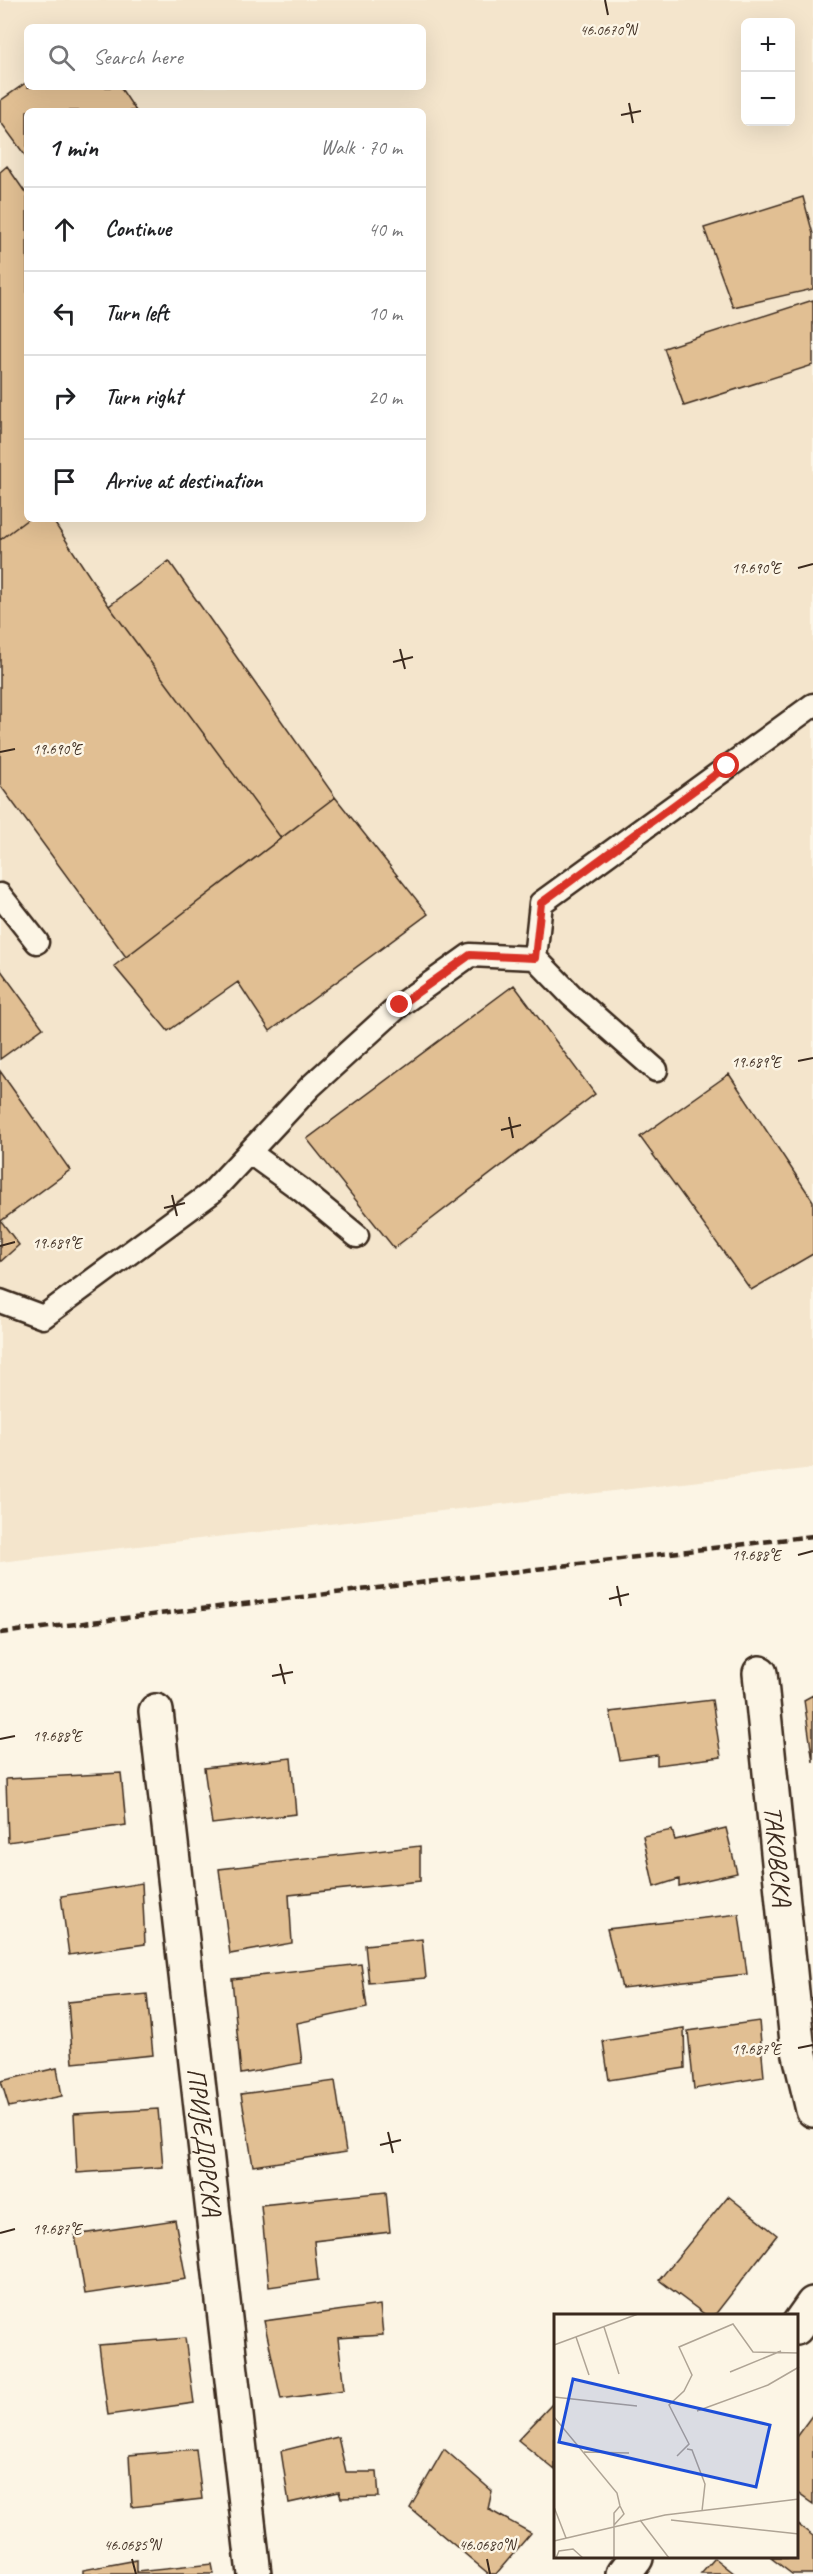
<!DOCTYPE html>
<html lang="en">
<head>
<meta charset="utf-8">
<style>
	:root { --surface:#fff; --page:#f6f6f6; --text:#202124; --muted:#757577; --line:#e0e0e0 }
	body { margin:0; font-family:Caveat,sans-serif; background:var(--page); color:var(--text) }
	.controls { position:absolute; right:18px; top:18px; display:grid; overflow:hidden; border-radius:9px; box-shadow:0 6px 24px #0002 }
	.controls button { width:54px; height:54px; display:grid; place-items:center; padding:0; border:0; border-bottom:2px solid var(--line); background:var(--surface); color:var(--text); font:30px sans-serif }
	.stop { position:absolute; width:18px; height:18px; margin:-14px; border:4px solid #d93025; border-radius:50%; background:#fff }
	.stop.end { background:#d93025; border-color:#fff; box-shadow:0 2px 6px #0008 }
	.list { margin:0; padding:0; list-style:none }
	h2 { display:flex; justify-content:space-between; align-items:center; height:78px; margin:0; padding:0 24px; font-size:26px }
	h2 small { font-size:20px; font-weight:400; color:var(--muted) }
	.list li { display:grid; grid-template-columns:39px 1fr auto; gap:18px; align-items:center; box-sizing:border-box; height:84px; padding:0 24px; border-top:2px solid var(--line) }
	.list b { display:block; font-size:22px; white-space:nowrap }
	.list em { font-size:20px; font-style:normal; color:var(--muted) }
	.icon { flex:none; width:33px; height:33px; fill:none; stroke:currentColor; stroke-width:2; stroke-linecap:round; stroke-linejoin:round }
	.map { position:relative; flex:none; width:813px; height:2574px; overflow:hidden }
	.search { position:absolute; background:var(--surface); box-shadow:0 6px 24px #0002; left:24px; top:24px; width:402px; height:66px; display:flex; align-items:center; gap:15px; box-sizing:border-box; padding:0 21px; border-radius:9px; color:var(--muted); font-size:22px }
	.panel { position:absolute; background:var(--surface); box-shadow:0 6px 24px #0002; left:24px; top:108px; width:402px; height:414px; border-radius:9px }
	.map>svg:first-child { display:block }
</style>
</head>
<body>
<div class="map">
<svg width="813" height="2574" viewBox="0 0 813 2574">
	<rect width="100%" height="100%" fill="#fcf5e5"/>
	<filter id="ink" filterUnits="userSpaceOnUse"><feTurbulence type="fractalNoise" baseFrequency=".0167" numOctaves="2"/><feDisplacementMap in="SourceGraphic" scale="12" xChannelSelector="R" yChannelSelector="G"/><feConvolveMatrix kernelMatrix="1 2 1 2 8 2 1 2 1" color-interpolation-filters="sRGB"/></filter>
	<g filter="url(#ink)">
		<path fill="#f4e5cc" fill-rule="evenodd" d="M0 0H813V1468L0 1562ZM746 22H790V122H746ZM27 27H423V87H27ZM27 111H423V519H27Z"/>
		<path fill="#e1bf93" stroke="#3b2a1e" stroke-width="1.5" d="M27 82V87H120L136 111H27V158L0 121V101Z
			M7 166 27 195 28 519 0 540V172Z
			M803 197 813 234V289L733 307 704 228Z
			M813 300V365L684 406 664 348Z
			M28 519H52L109 606 281 838 126 957 0 785V540Z
			M169 561 335 797 281 838 109 606Z
			M335 797 428 914 270 1031 238 982 168 1031 114 966Z
			M0 969 43 1028 0 1059Z
			M514 985 595 1094 394 1248 307 1139Z
			M0 1071 70 1170 1 1221 19 1245 0 1262Z
			M729 1074 813 1201V1254L751 1290 640 1137Z
			M813 1695V1762L804 1700Z
			M712 1700 721 1757 657 1765V1755L620 1760 610 1712Z
			M291 1758 296 1814 212 1824 204 1768Z
			M121 1773 126 1825 8 1842 6 1779Z
			M726 1828 737 1873 679 1886V1879L654 1887 643 1836 672 1830 675 1840Z
			M420 1846V1881L289 1895 292 1943 230 1954 219 1869Z
			M142 1883 145 1944 69 1955 61 1896Z
			M739 1914 747 1974 622 1988 607 1929Z
			M422 1939 426 1978 369 1983 365 1945Z
			M361 1964 367 2008 297 2023 302 2063 241 2074 232 1979Z
			M147 1994 153 2055 73 2063 68 2002Z
			M759 2021 764 2077 694 2089 688 2031Z
			M684 2028 685 2068 609 2080 603 2041Z
			M57 2068 62 2096 9 2107 1 2081Z
			M335 2081 346 2152 253 2166 241 2094Z
			M158 2109 163 2167 77 2173 74 2114Z
			M386 2192 390 2232 314 2241 318 2280 269 2287 261 2205Z
			M728 2196 777 2235 714 2316H707L659 2280Z
			M175 2220 186 2279 85 2294 75 2235Z
			M380 2305 383 2335 338 2338 344 2390 281 2399 264 2321Z
			M185 2338 194 2403 108 2415 99 2345Z
			M555 2401V2470L518 2440Z
			M813 2414V2504L796 2492V2437Z
			M338 2437 346 2472H377L379 2497 341 2498 339 2492 289 2503 281 2451Z
			M196 2449 202 2499 132 2507 129 2455Z
			M444 2449 492 2491 488 2509 531 2533 496 2574H489L410 2508Z
			M796 2523 813 2536V2574H792L771 2558H796Z
			M715 2558 735 2574H701Z
			M137 2560V2572L212 2564 214 2574H83V2570Z"/>
		<g fill="none" stroke-linecap="round" stroke-linejoin="round">
			<g stroke="#3b2a1e" stroke-width="27">
				<path id="service" d="M0 895 37 942
					M535 958 541 903 813 705
					M249 1152 300 1189 357 1236
					M0 1301 43 1317 211 1193 311 1086 400 1005 470 955 535 958 572 996 656 1070"/>
			</g>
			<g stroke="#3b2a1e" stroke-width="38">
				<g id="minor">
					<path id="s1" d="M760 1673 797 2042 813 2110"/>
					<path id="s2" d="M156 1711 254 2574"/>
					<path d="M796 2328 813 2304"/>
					<path d="M624 2574 636 2558"/>
				</g>
			</g>
			<use href="#service" stroke="#fcf5e5" stroke-width="22"/>
			<use href="#minor" stroke="#fcf5e5" stroke-width="33"/>
			<path stroke="#3b2a1e" stroke-width="4.5" stroke-dasharray="9 4.5" stroke-linecap="butt" d="M0 1633 813 1536"/>
		</g>
	</g>
	<g fill="none" stroke-linecap="round" stroke-linejoin="round" filter="url(#ink)">
		<path stroke="#d93025" stroke-width="8" d="M400 1005 470 955 535 958 541 903 727 766"/>
	</g>
	<path fill="none" stroke="#3b2a1e" stroke-width="2" d="M605 0 608 15M629 103 633 123M621 115 641 111M798 568 813 564M400 649 405 669M393 662 413 657M0 752 15 749M798 1061 813 1058M509 1117 513 1138M501 1130 521 1125M172 1195 177 1216M164 1208 185 1203M0 1246 15 1242M798 1555 813 1551M617 1586 621 1606M609 1599 629 1594M280 1664 285 1684M272 1676 293 1672M0 1739 15 1736M798 2048 813 2045M388 2132 393 2153M380 2145 401 2140M0 2233 15 2229M132 2559 136 2574M487 2559 490 2574"/>
	<g text-anchor="middle" stroke-width="5" stroke-linejoin="round" paint-order="stroke">
		<g font-size="26" fill="#3b2a1e" stroke="#fcf5e5">
			<text dy="9" stroke="none"><textPath href="#s1" startOffset="184">ТАКОВСКА</textPath></text>
			<text dy="9" stroke="none"><textPath href="#s2" startOffset="434">ПРИЈЕДОРСКА</textPath></text>
		</g>
	</g>
	<g transform="translate(554 2314)">
		<rect width="244" height="244" fill="#fcf5e5"/>
		<path fill="none" stroke="#afa495" stroke-width="1.5" d="M50 13 65 60M22 23 35 61M0 31 84 0M176 58 227 37M0 83 83 92M143 97 214 71 245 53M0 103 63 179 66 192M133 135 138 136 151 170 148 197M30 138 75 139M123 142 135 130 115 91 130 77 138 61 125 33 179 10 199 38 245 39M0 193 12 224M86 206 115 244M117 206 245 220M60 211 70 200 66 192M0 227 111 201 245 185M2 244 5 237 19 235 29 244M60 244V199L66 192"/>
		<path fill="#1d4ed8" fill-opacity="0.15" stroke="#1d4ed8" stroke-width="3" d="M19 65 216 111 202 173 5 128Z"/>
		<rect width="244" height="244" fill="none" stroke="#3b2a1e" stroke-width="3"/>
	</g>
	<g font-size="15" text-anchor="middle" fill="#3b2a1e" stroke="#fcf5e5" stroke-width="5" stroke-linejoin="round" paint-order="stroke">
		<text x="608" y="35">46.0670°N</text>
		<text x="756" y="573">19.690°E</text>
		<text x="57" y="754">19.690°E</text>
		<text x="756" y="1067">19.689°E</text>
		<text x="57" y="1248">19.689°E</text>
		<text x="756" y="1560">19.688°E</text>
		<text x="57" y="1741">19.688°E</text>
		<text x="756" y="2054">19.687°E</text>
		<text x="57" y="2234">19.687°E</text>
		<text x="132" y="2550">46.0685°N</text>
		<text x="487" y="2550">46.0680°N</text>
	</g>
</svg>
<div class="controls">
<button>+</button>
<button>−</button>
</div>
<div class="stop" style="left:727px;top:766px"></div>
<div class="stop end" style="left:400px;top:1005px"></div>
<div class="search"><svg class="icon" aria-label="search" viewBox="0 0 24 24"><circle cx="10" cy="10" r="6"/><path d="M15 15l6 6"/></svg>Search here</div>
<section class="panel">
<h2>1 min<small>Walk · 70 m</small></h2>
<ul class="list">
<li><svg class="icon" aria-label="ahead" viewBox="0 0 24 24"><path d="M12 20V5M6 11l6-6 6 6"/></svg><div><b>Continue</b></div><em>40 m</em></li>
<li><svg class="icon" aria-label="left" viewBox="0 0 24 24"><path d="M17 20v-9H6M10 6l-5 5 5 5"/></svg><div><b>Turn left</b></div><em>10 m</em></li>
<li><svg class="icon" aria-label="right" viewBox="0 0 24 24"><path d="M7 20v-9h11M14 6l5 5-5 5"/></svg><div><b>Turn right</b></div><em>20 m</em></li>
<li><svg class="icon" aria-label="arrive" viewBox="0 0 24 24"><path d="M6 21V4h12l-3 4 3 4H6"/></svg><div><b>Arrive at destination</b></div></li>
</ul>
</section>
</div>
</body>
</html>
